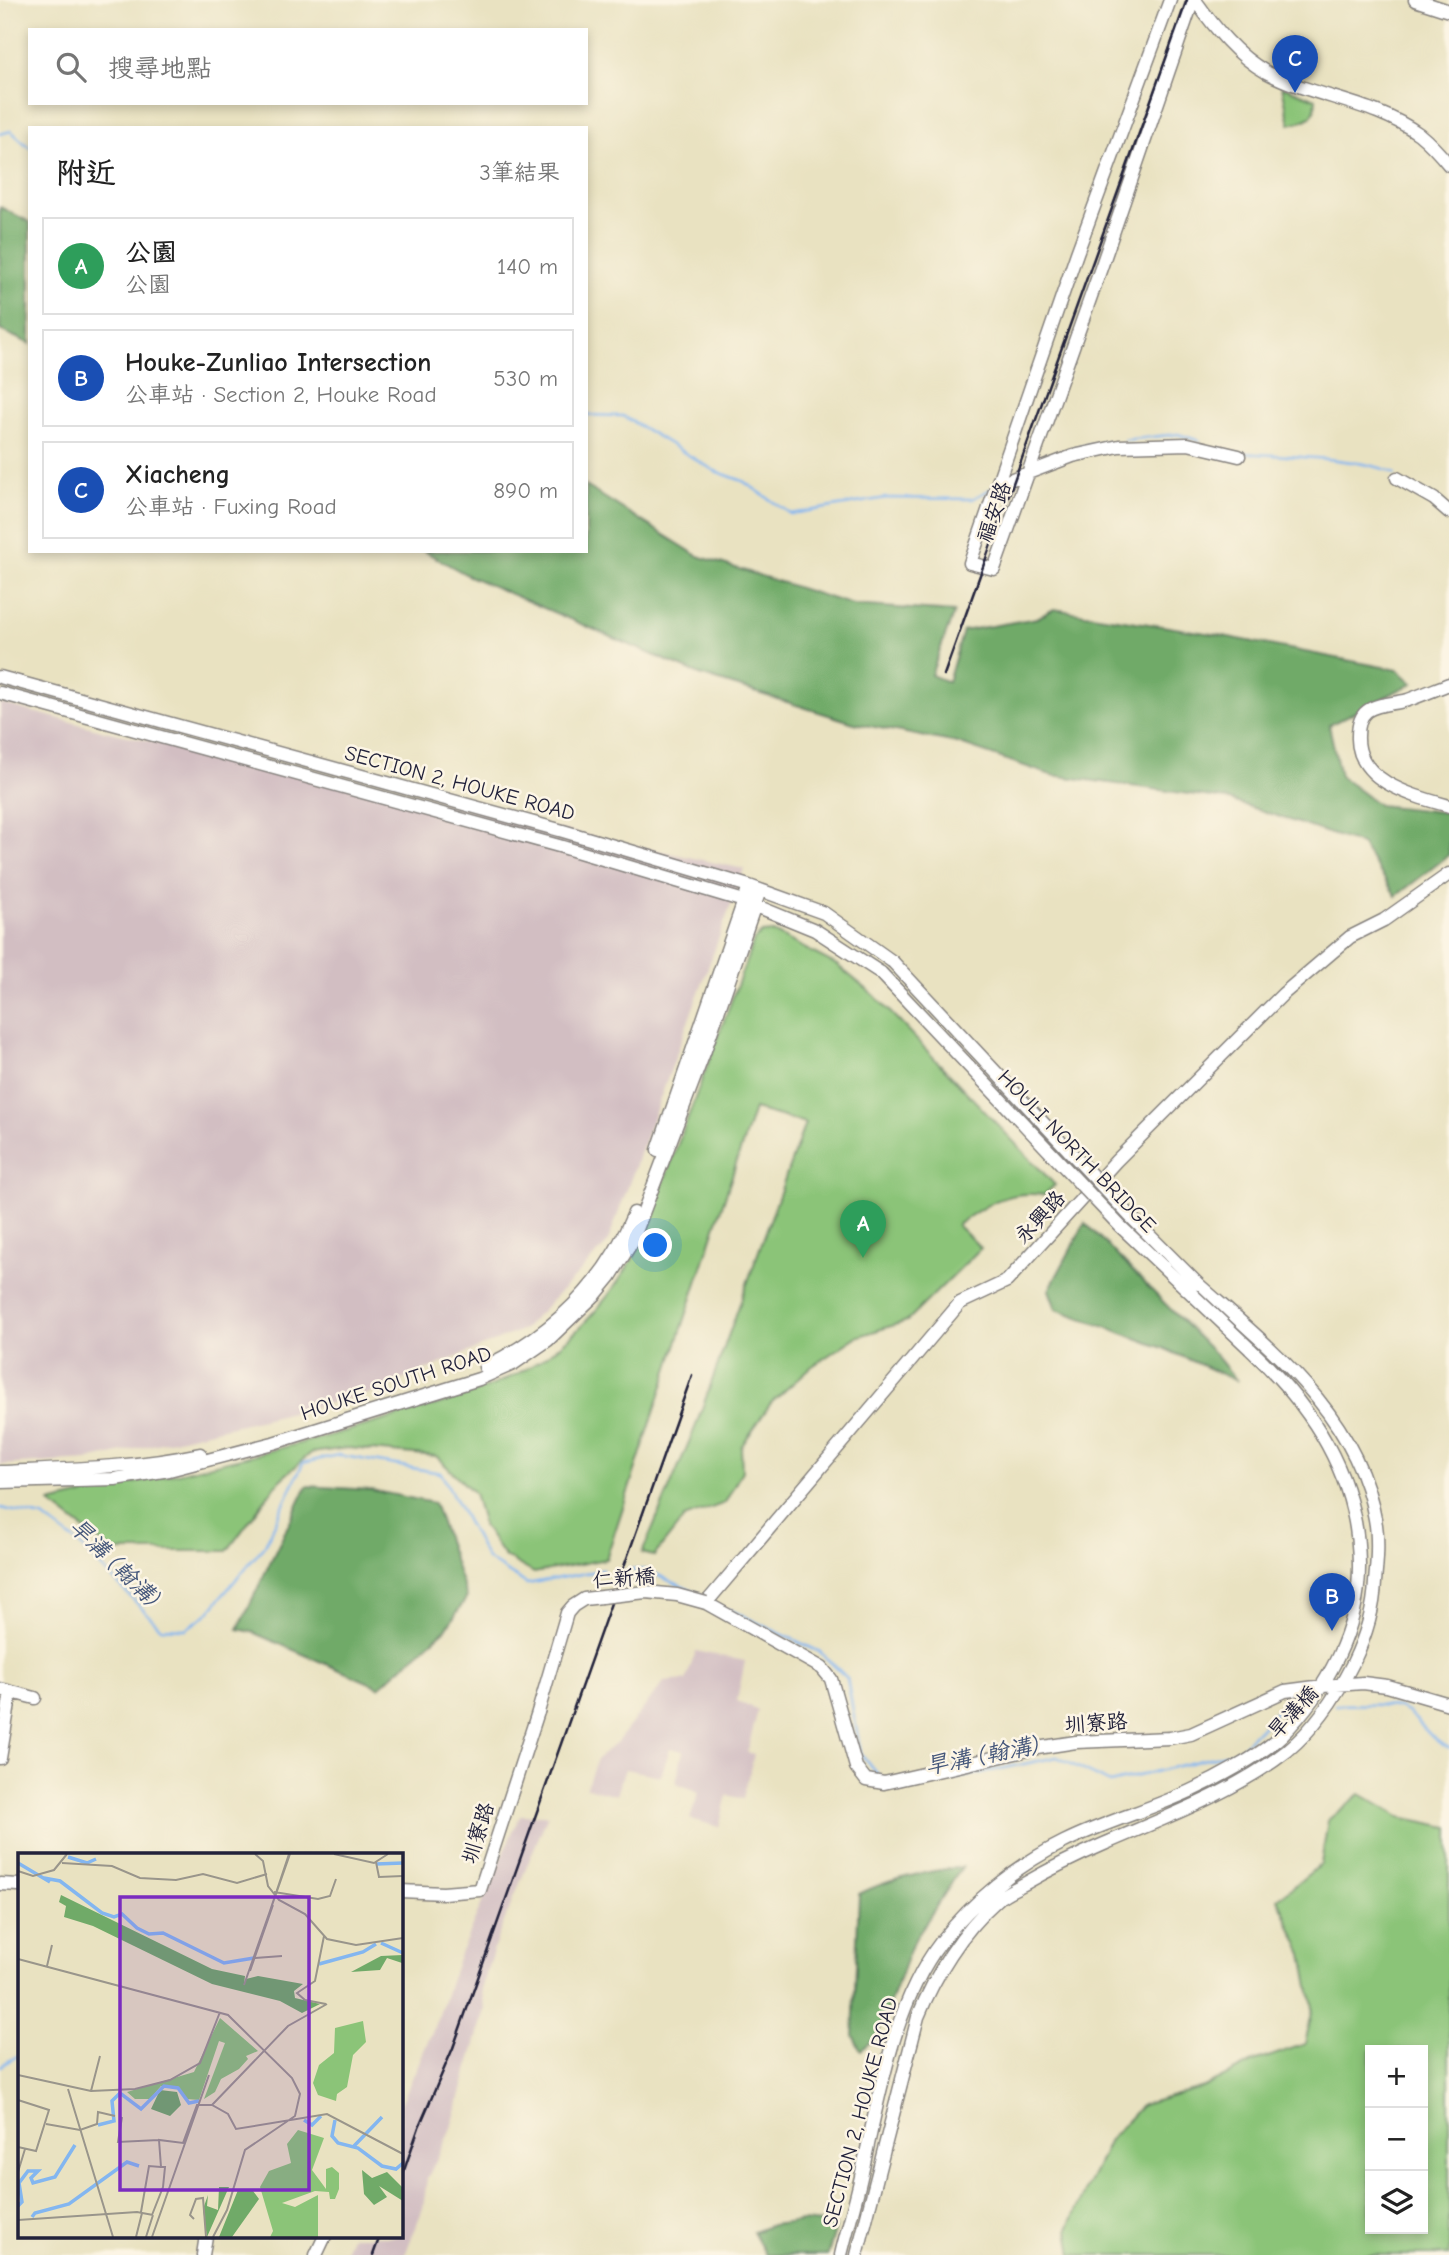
<!DOCTYPE html>
<html lang="zh-TW">
<head>
<meta charset="utf-8">
<style>
	:root { --surface:#fff; --page:#f6f6f6; --text:#222; --muted:#767676; --line:#e0e0e0; --accent:#d93025 }
	body { margin:0; font-family:"Comic Neue","LXGW WenKai TC",sans-serif; background:var(--page); color:var(--text) }
	.controls { position:absolute; right:21px; bottom:21px; display:grid; overflow:hidden; border-radius:0px; box-shadow:0 4px 10px #0003 }
	.controls button { width:63px; height:63px; display:grid; place-items:center; padding:0; border:0; border-bottom:2px solid var(--line); background:var(--surface); color:var(--text); font:35px sans-serif }
	.you { position:absolute; left:656px; top:1246px; width:24px; height:24px; margin:-18px; border:5px solid #fff; border-radius:50%; background:#1a73e8; box-shadow:0 0 0 10px #1a73e833 }
	.badge { display:grid; place-items:center; width:46px; height:46px; border-radius:50%; background:var(--accent); color:#fff; font-size:23px; font-weight:700 }
	.pin { position:absolute; translate:-50% -58px; filter:drop-shadow(0 2px 4px #0008) }
	.pin::after { content:''; position:absolute; top:37px; width:24px; height:21px; background:inherit; clip-path:polygon(0 0,100% 0,50% 100%) }
	.list { margin:0; padding:0; list-style:none }
	h2 { display:flex; justify-content:space-between; align-items:center; height:91px; margin:0; padding:0 28px; font-size:30px }
	h2 small { font-size:23px; font-weight:400; color:var(--muted) }
	.list li { display:grid; grid-template-columns:46px 1fr auto; gap:21px; align-items:center; box-sizing:border-box; height:98px; margin:0 14px 14px; padding:0 14px; border:2px solid var(--line); border-radius:0px }
	.list b { display:block; font-size:26px; white-space:nowrap }
	.list p { margin:0; font-size:23px; white-space:nowrap; color:var(--muted) }
	.list em { font-size:23px; font-style:normal; color:var(--muted) }
	.icon { flex:none; width:38px; height:38px; fill:none; stroke:currentColor; stroke-width:2; stroke-linecap:round; stroke-linejoin:round }
	.map { position:relative; flex:none; width:1449px; height:2255px; overflow:hidden }
	.search { position:absolute; background:var(--surface); box-shadow:0 4px 10px #0003; left:28px; top:28px; width:560px; height:77px; display:flex; align-items:center; gap:18px; box-sizing:border-box; padding:0 24px; border-radius:0px; color:var(--muted); font-size:26px }
	.panel { position:absolute; background:var(--surface); box-shadow:0 4px 10px #0003; left:28px; top:126px; width:560px; height:427px; border-radius:0px }
	.map>svg:first-child { display:block }
</style>
</head>
<body>
<div class="map">
<svg width="1449" height="2255" viewBox="0 0 1449 2255">
	<rect width="100%" height="100%" fill="#fcf5e5"/>
	<filter id="ink" filterUnits="userSpaceOnUse"><feTurbulence type="fractalNoise" baseFrequency=".0143" numOctaves="2"/><feDisplacementMap in="SourceGraphic" scale="14" xChannelSelector="R" yChannelSelector="G"/><feConvolveMatrix kernelMatrix="1 2 1 2 8 2 1 2 1" color-interpolation-filters="sRGB"/></filter>
	<filter id="wash" filterUnits="userSpaceOnUse"><feTurbulence type="fractalNoise" baseFrequency=".00686" numOctaves="4" result="noise"/><feDisplacementMap in="SourceGraphic" scale="28" xChannelSelector="R" yChannelSelector="G"/><feGaussianBlur stdDeviation="1.57" result="paint"/><feColorMatrix in="noise" values="0 0 0 0 0 0 0 0 0 0 0 0 0 0 0 0 0 1.4 0 .05"/><feComposite in="paint" operator="in"/></filter>
	<g filter="url(#wash)">
		<rect width="100%" height="100%" fill="#e9e2c1"/>
		<path fill="#d2bec2" d="M0 703 105 731 744 869 607 1244 524 1329 368 1394 89 1460 0 1465Z
			M696 1651 745 1661 737 1701 758 1710 747 1752 754 1754 743 1799 727 1795 719 1827 690 1819 699 1792 676 1783 683 1751 670 1748 661 1776 625 1769 616 1795 586 1787 597 1759 617 1742 664 1682 686 1680Z
			M520 1815H548L498 1936 481 1988 485 2009 451 2129 427 2179 423 2208 405 2255H344L351 2236H401V2104L438 2018 457 1961Z"/>
		<path fill="#8bc478" stroke="#56735a" stroke-width="2" fill-rule="evenodd" d="M1282 86 1316 99C1315 119 1309 120 1290 124Z
			M773 932 837 965 874 995 1055 1185 1044 1195C1006 1190 987 1204 957 1225L981 1248 907 1321 856 1337 811 1367 771 1403 741 1447 742 1471 725 1503 684 1518 654 1556 642 1553 695 1428 805 1123 754 1109 606 1559 534 1573 504 1556 483 1526 474 1493 436 1456 348 1448 311 1453 280 1480 227 1551H112L50 1503C165 1475 281 1451 395 1417 446 1402 498 1389 542 1359 585 1329 617 1290 641 1243L754 940 762 933Z
			M1360 1794 1400 1817 1449 1827V2255H1072L1068 2229 1109 2140 1142 2105 1204 2087 1251 2063 1305 2044 1313 2008 1303 1954 1278 1899 1321 1864 1328 1820ZM1370 2050H1423V2229H1370Z"/>
		<path fill="#70aa68" stroke="#496652" stroke-width="2" d="M0 207 30 222V344L0 330Z
			M586 486 698 556 853 605 954 612 931 675 948 682 963 631 1037 618 1054 609 1213 634 1398 670 1413 683 1329 725 1340 776 1379 805 1449 813V855L1396 896 1361 844 1226 799 1051 775 957 743 854 723 700 675 469 576 424 551H586Z
			M1085 1223 1215 1354 1237 1381 1163 1348 1056 1309 1049 1290Z
			M307 1486 371 1490 434 1503 467 1597 446 1629 379 1687 252 1632 238 1629Z
			M962 1867 913 1942 877 2036 861 2050 853 2036 859 1894C890 1878 927 1871 962 1867Z
			M802 2221 823 2223 836 2227 828 2255H766L753 2232 772 2225Z"/>
		<g fill="none" stroke-linecap="round" stroke-linejoin="round">
			<path stroke="#83b6f0" stroke-width="2.5" d="M0 134 11 131 30 148
				M586 415 623 416 715 471 743 481 791 514 886 498 972 499 991 489
				M1124 440 1178 434 1200 441
				M1243 453C1277 456 1369 458 1395 474
				M1063 454 1079 447 1107 443
				M0 1508 43 1517 79 1544 161 1628 186 1629 207 1614 265 1545 303 1463 338 1455 441 1473 487 1559 527 1584 603 1570
				M629 1570H647L700 1595
				M728 1609 820 1652 847 1678 861 1754 880 1777
				M1335 1705C1352 1705 1393 1702 1407 1712 1422 1723 1431 1741 1449 1748
				M889 1787 901 1790 1057 1757 1110 1783 1238 1751 1282 1705H1303
				M0 2066 19 2055"/>
		</g>
	</g>
	<g filter="url(#ink)">
		<g fill="none" stroke-linecap="round" stroke-linejoin="round">
			<g stroke="#86827e" stroke-width="15">
				<path id="minor" d="M1170 0 1077 253 970 563 994 569 1101 268 1193 0
					M1195 0C1215 28 1236 55 1266 72 1315 98 1373 101 1419 134 1430 143 1440 154 1449 165
					M1415 0 1449 11
					M1397 478 1434 499 1449 512
					M999 484 1073 456 1119 446 1188 444 1239 456
					M0 677 563 831 749 886 824 913 893 962
					M1449 684C1436 689 1422 695 1408 700 1395 704 1378 703 1367 711 1359 717 1358 728 1358 736 1356 782 1414 796 1449 806
					M0 693 559 846 744 901 815 930 881 973
					M1449 874 1384 920 1350 937 1283 994 1116 1161 1007 1281 960 1303 706 1603 822 1668 831 1679 856 1767 866 1780 884 1783 1037 1748 1076 1742 1170 1738 1191 1734 1285 1691 1323 1686 1363 1683 1387 1686 1449 1704
					M658 1150 749 886
					M485 1367C552 1334 605 1284 634 1213
					M0 1472C67 1469 134 1468 200 1454
					M0 1482 115 1479 169 1470 273 1443 479 1379 513 1364 548 1340 596 1294 610 1277 632 1242 705 1050 760 890
					M0 1689 35 1698
					M0 1758 11 1692
					M0 1884 19 1885
					M401 1891 443 1893 480 1890 538 1712
					M203 2255 206 2236
					M316 2255 325 2236
					M841 2255C848 2225 858 2194 864 2163 880 2091 895 2002 941 1942 973 1901 1017 1865 1064 1842 1104 1822 1149 1810 1190 1791 1216 1779 1260 1756 1281 1736 1327 1690 1360 1629 1359 1564 1358 1475 1312 1407 1250 1349
					M857 2255 918 2017C935 1975 962 1931 997 1900 1004 1893 1015 1889 1024 1884 1050 1869 1076 1856 1104 1844 1166 1817 1233 1793 1287 1751 1315 1728 1337 1695 1353 1663 1365 1638 1374 1610 1375 1582 1377 1562 1379 1539 1375 1519 1357 1414 1272 1350 1198 1284"/>
			</g>
			<use href="#minor" stroke="#fff" stroke-width="12"/>
			<path stroke="#22223b" stroke-width="2.5" d="M944 675 1187 0
				M401 2179 419 2127 453 2048 692 1375
				M373 2255 380 2236"/>
			<g stroke="#86827e" stroke-width="15" stroke-linecap="butt">
				<path id="minor-bridge" d="M893 962 1129 1215 1198 1284
					M881 973 1120 1226 1250 1349
					M538 1712 567 1613 573 1606 584 1599 646 1592 677 1595 706 1603"/>
			</g>
			<use href="#minor-bridge" stroke="#fff" stroke-width="12"/>
		</g>
	</g>
	<g text-anchor="middle" stroke-width="5" stroke-linejoin="round" paint-order="stroke">
		<g font-size="21" fill="#22223b" stroke="#fcf5e5">
			<text transform="translate(994 512) rotate(-71)" y="7">福安路</text>
			<text transform="translate(460 783) rotate(15)" y="7">SECTION 2, HOUKE ROAD</text>
			<text transform="translate(1077 1151) rotate(46)" y="7">HOULI NORTH BRIDGE</text>
			<text transform="translate(1040 1217) rotate(-48)" y="7">永興路</text>
			<text transform="translate(396 1383) rotate(-18)" y="7">HOUKE SOUTH ROAD</text>
			<text transform="translate(624 1578) rotate(-4)" y="7">仁新橋</text>
			<text transform="translate(1293 1712) rotate(-48)" y="7">旱溝橋</text>
			<text transform="translate(1096 1723) rotate(-4)" y="7">圳寮路</text>
			<text transform="translate(478 1833) rotate(-73)" y="7">圳寮路</text>
			<text transform="translate(860 2112) rotate(-75)" y="7">SECTION 2, HOUKE ROAD</text>
		</g>
		<g font-size="23" font-style="italic" fill="#44567a" stroke="#fcf5e5">
			<text transform="translate(115 1562) rotate(44)" y="8">旱溝 (翰溝)</text>
			<text transform="translate(982 1755) rotate(-11)" y="8">旱溝 (翰溝)</text>
		</g>
	</g>
	<g transform="translate(18 1853)">
		<rect width="385" height="385" fill="#e9e2c1"/>
		<path d="M202 165 240 198 228 203 230 206 221 216 203 226 197 239 186 246 207 190 201 188 181 247 168 246 159 233H143L132 246H117L109 239 176 219ZM345 168 348 189 335 202 329 234 319 241 318 248 300 242 295 230 301 212 316 200 317 175ZM280 277 306 285 294 317 308 336V316L314 314 321 320V336L317 346H312L311 339 297 338 264 350 277 354 300 342V384H252L255 378 242 334 251 318 273 310 269 291Z" fill="#8bc478"/>
		<path d="M43 42 194 116 227 123 226 132 228 126 240 123 285 131 276 138 277 145 302 151 284 160 262 148 194 131 75 73 46 64 48 53 41 49ZM385 102V117L384 110 369 105 362 117 333 119 363 103ZM142 237 159 239 163 252 152 263 133 256ZM344 317 354 325 369 319 385 335V348L361 333 369 344 356 352 346 341ZM201 334H211L189 384 185 356 190 342 189 353 200 357ZM220 337 235 338 241 346 214 384H201Z" fill="#70aa68"/>
		<path fill="none" stroke="#83b6f0" stroke-width="3.5" d="M50 4 69 10 78 6M0 10 32 29M358 11 385 10M26 25 42 28 84 60 96 64 104 61 119 75 131 81 145 80 206 110 236 105M363 90 385 100M301 111 345 99 358 91M286 267 294 272 303 263M317 267 314 283 320 290 340 295 364 313 378 316 385 310M80 272 96 268 94 248 102 240 123 256 146 233 160 235 171 250 181 248M336 293 364 264M0 353 4 349 1 330 10 318H20L13 325 15 330 37 324 57 292M14 364 17 360 51 351 109 309 121 313"/>
		<path fill="none" stroke="#99958b" stroke-width="2" d="M237 1 245 8 250 33 261 47 287 61 309 86 338 92 385 85M316 1 356 10 370 1M358 9 361 24 385 23M44 10 94 13 122 25 158 27 185 21 219 30 249 21M0 18 15 23 36 17 49 1M256 39 300 46 312 43 318 26M306 83 297 128 279 140 287 147 308 151M237 105 264 103M0 106 210 162 274 225 282 241 277 263 227 297 209 357 195 384M29 113 34 92M232 118 271 1M232 118 255 52M226 132 272 1M0 222 73 238 117 236 152 227 182 210 202 159M50 236 95 384M73 238 82 203M0 247 31 257 18 298 0 294M194 252 270 173 309 151M104 264 100 289 141 287M28 271 62 277 79 271 80 259 97 263M0 319 7 296M123 359 131 313 143 314M134 362 145 334 147 314H143L141 287 165 290 179 252H194L210 261 218 276 309 261 385 301M176 366 172 362 178 346 185 345 188 384M0 367 119 359 135 362M118 384 124 360M128 384 135 362M134 384 191 222"/>
		<path fill="#7b2cbf" fill-opacity="0.15" stroke="#7b2cbf" stroke-width="3.5" d="M102 44H291V337H102Z"/>
		<rect width="385" height="385" fill="none" stroke="#22223b" stroke-width="3.5"/>
	</g>
</svg>
<div class="controls">
<button>+</button>
<button>−</button>
<button><svg class="icon" aria-label="layers" viewBox="0 0 24 24"><path d="M12 4l9 5-9 5-9-5zM3 14l9 5 9-5"/></svg></button>
</div>
<div class="you"></div>
<div class="pin badge" style="left:863px;top:1258px;background:#2e9e5b">A</div>
<div class="pin badge" style="left:1332px;top:1631px;background:#1a4fb4">B</div>
<div class="pin badge" style="left:1295px;top:93px;background:#1a4fb4">C</div>
<div class="search"><svg class="icon" aria-label="search" viewBox="0 0 24 24"><circle cx="10" cy="10" r="6"/><path d="M15 15l6 6"/></svg>搜尋地點</div>
<section class="panel">
<h2>附近<small>3筆結果</small></h2>
<ul class="list">
<li><span class="badge" style="background:#2e9e5b">A</span><div><b>公園</b><p>公園</p></div><em>140 m</em></li>
<li><span class="badge" style="background:#1a4fb4">B</span><div><b>Houke-Zunliao Intersection</b><p>公車站 · Section 2, Houke Road</p></div><em>530 m</em></li>
<li><span class="badge" style="background:#1a4fb4">C</span><div><b>Xiacheng</b><p>公車站 · Fuxing Road</p></div><em>890 m</em></li>
</ul>
</section>
</div>
</body>
</html>
